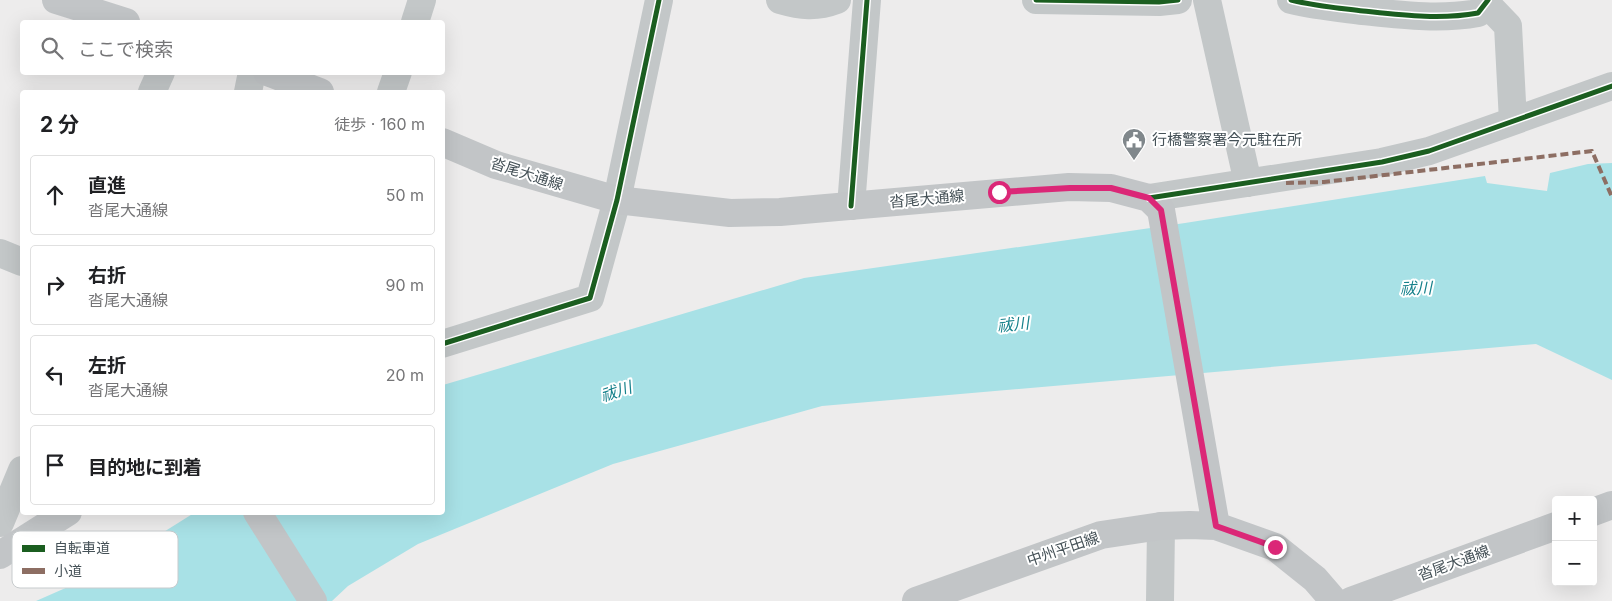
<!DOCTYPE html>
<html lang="ja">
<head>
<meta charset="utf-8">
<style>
	:root { --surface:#fff; --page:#f6f6f6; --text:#202124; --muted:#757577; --line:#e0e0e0 }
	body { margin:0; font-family:Inter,"Noto Sans JP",sans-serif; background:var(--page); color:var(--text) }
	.controls { position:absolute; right:15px; bottom:15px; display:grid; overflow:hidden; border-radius:5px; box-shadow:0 5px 20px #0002 }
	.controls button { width:45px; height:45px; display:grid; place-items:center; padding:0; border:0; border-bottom:1px solid var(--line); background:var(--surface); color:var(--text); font:25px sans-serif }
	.stop { position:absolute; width:15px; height:15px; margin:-11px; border:4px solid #db2777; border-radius:50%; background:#fff }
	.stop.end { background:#db2777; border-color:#fff; box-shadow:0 1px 5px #0008 }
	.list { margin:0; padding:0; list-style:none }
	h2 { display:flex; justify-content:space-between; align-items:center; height:65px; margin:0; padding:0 20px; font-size:21px }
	h2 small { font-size:16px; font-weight:400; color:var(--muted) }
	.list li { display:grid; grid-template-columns:32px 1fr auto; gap:15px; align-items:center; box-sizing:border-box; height:80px; margin:0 10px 10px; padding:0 10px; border:1px solid var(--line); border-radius:5px }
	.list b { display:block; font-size:19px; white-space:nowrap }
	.list p { margin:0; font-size:16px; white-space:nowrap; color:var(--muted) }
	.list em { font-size:16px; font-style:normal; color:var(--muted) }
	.icon { flex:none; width:28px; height:28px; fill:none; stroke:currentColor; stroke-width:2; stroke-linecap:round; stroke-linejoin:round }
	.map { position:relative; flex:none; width:1612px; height:601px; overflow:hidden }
	.search { position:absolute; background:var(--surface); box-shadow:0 5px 20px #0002; left:20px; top:20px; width:425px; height:55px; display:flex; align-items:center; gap:12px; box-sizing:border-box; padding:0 18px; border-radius:5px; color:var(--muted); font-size:19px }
	.panel { position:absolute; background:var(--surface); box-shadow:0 5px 20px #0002; left:20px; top:90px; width:425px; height:425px; border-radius:5px }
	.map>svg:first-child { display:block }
</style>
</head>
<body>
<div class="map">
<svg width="1612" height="601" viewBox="0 0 1612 601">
	<rect width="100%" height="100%" fill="#edecec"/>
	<path fill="#a8e1e6" d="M1612 163V380L1536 344 822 406 613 464 418 544 348 586 332 601H36L95 575 194 513 442 512 443 385 804 278 1185 223 1485 176 1487 183 1547 191 1550 173 1588 164Z"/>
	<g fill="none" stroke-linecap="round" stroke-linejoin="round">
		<path stroke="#c3c7c8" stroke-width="28" d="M780 0C801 6 816 8 837 0
			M1036 0 1159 2 1178 0
			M1207 0 1248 183
			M1291 0C1315 6 1339 8 1363 11 1401 15 1440 20 1478 13L1488 0
			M1486 3 1508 26 1513 121
			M415 22 422 0
			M152 92 161 72
			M248 92 252 72
			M391 92 398 72
			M1149 198 1382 162 1429 151 1612 86
			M851 206 867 0
			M0 253 22 262
			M442 344 590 298 617 200 659 0
			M0 523 22 470
			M1160 601 1161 526"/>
		<path stroke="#c2c5c7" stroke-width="28" d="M56 0 126 22
			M267 72 320 92
			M442 142 496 165 617 200 730 213 780 212 1069 187 1111 188 1149 198 1161 210 1216 526
			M257 512 313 601
			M1593 512 1612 505
			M0 555 68 512
			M916 601 1101 535 1161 526 1190 525 1216 526 1275 547 1315 579 1334 601
			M1351 601 1556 526"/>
		<path stroke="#8d6e63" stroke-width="4" stroke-dasharray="8 4" stroke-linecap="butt" d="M1286 183 1324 182 1592 151 1612 197"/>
		<g stroke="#fff" stroke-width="8">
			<path id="cycleway" d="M1036 0 1159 2 1178 0
				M1291 0C1315 6 1339 8 1363 11 1401 15 1440 20 1478 13L1488 0
				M1149 198 1382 162 1429 151 1612 86
				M851 206 867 0
				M442 344 590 298 617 200 659 0"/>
		</g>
		<use href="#cycleway" stroke="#1b5e20" stroke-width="5"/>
	</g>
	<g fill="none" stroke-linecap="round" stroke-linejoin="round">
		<path stroke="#db2777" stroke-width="6" d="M999 192 1070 188H1111L1149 198 1161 210 1216 526 1275 547"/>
	</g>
	<defs>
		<g id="civic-pin" transform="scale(1.25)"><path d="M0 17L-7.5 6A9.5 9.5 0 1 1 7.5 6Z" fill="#80878b" stroke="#fff"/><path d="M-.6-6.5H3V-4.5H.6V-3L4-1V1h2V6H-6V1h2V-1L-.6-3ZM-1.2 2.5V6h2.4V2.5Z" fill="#fff"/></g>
	</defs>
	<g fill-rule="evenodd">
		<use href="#civic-pin" x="1134" y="140"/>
	</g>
	<g text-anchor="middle" stroke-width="4" stroke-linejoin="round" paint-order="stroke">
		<g font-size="15" fill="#455157" stroke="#fff" text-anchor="start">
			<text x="1152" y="145">行橋警察署今元駐在所</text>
		</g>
		<g font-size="15" fill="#455157" stroke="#fff">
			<text transform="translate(527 174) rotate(18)" y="5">沓尾大通線</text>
			<text transform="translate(927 199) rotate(-5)" y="5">沓尾大通線</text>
			<text transform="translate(1063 549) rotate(-19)" y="5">中州平田線</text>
			<text transform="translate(1454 563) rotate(-20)" y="5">沓尾大通線</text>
		</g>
		<g font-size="16" font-style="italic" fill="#16818b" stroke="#fff">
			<text transform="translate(1416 288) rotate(-2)" y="6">祓川</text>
			<text transform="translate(1013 324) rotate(-6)" y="6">祓川</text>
			<text transform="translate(616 391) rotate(-18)" y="6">祓川</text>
		</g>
	</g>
	<rect x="12" y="531" width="166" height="57" rx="8" fill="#fff" stroke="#c7cbcd" stroke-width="1"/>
	<rect x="22" y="545" width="23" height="7" fill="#1b5e20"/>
	<rect x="22" y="568" width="23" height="6" fill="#8d6e63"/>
	<g font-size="14" fill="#455157">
		<text x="54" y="553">自転車道</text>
		<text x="54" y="576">小道</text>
	</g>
</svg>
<div class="controls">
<button>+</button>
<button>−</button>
</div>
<div class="stop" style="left:999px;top:192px"></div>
<div class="stop end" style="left:1275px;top:547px"></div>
<div class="search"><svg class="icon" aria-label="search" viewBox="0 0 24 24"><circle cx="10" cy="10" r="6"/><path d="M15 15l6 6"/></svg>ここで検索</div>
<section class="panel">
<h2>2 分<small>徒歩 · 160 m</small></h2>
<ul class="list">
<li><svg class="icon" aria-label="ahead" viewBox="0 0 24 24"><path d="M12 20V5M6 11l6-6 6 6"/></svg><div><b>直進</b><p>沓尾大通線</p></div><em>50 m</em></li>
<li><svg class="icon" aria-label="right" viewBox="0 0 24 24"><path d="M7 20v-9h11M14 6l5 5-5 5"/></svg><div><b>右折</b><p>沓尾大通線</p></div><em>90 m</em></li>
<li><svg class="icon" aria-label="left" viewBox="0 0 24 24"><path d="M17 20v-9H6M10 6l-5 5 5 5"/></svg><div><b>左折</b><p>沓尾大通線</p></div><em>20 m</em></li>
<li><svg class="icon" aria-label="arrive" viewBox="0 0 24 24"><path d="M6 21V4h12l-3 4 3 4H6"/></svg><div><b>目的地に到着</b></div></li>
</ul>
</section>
</div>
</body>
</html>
